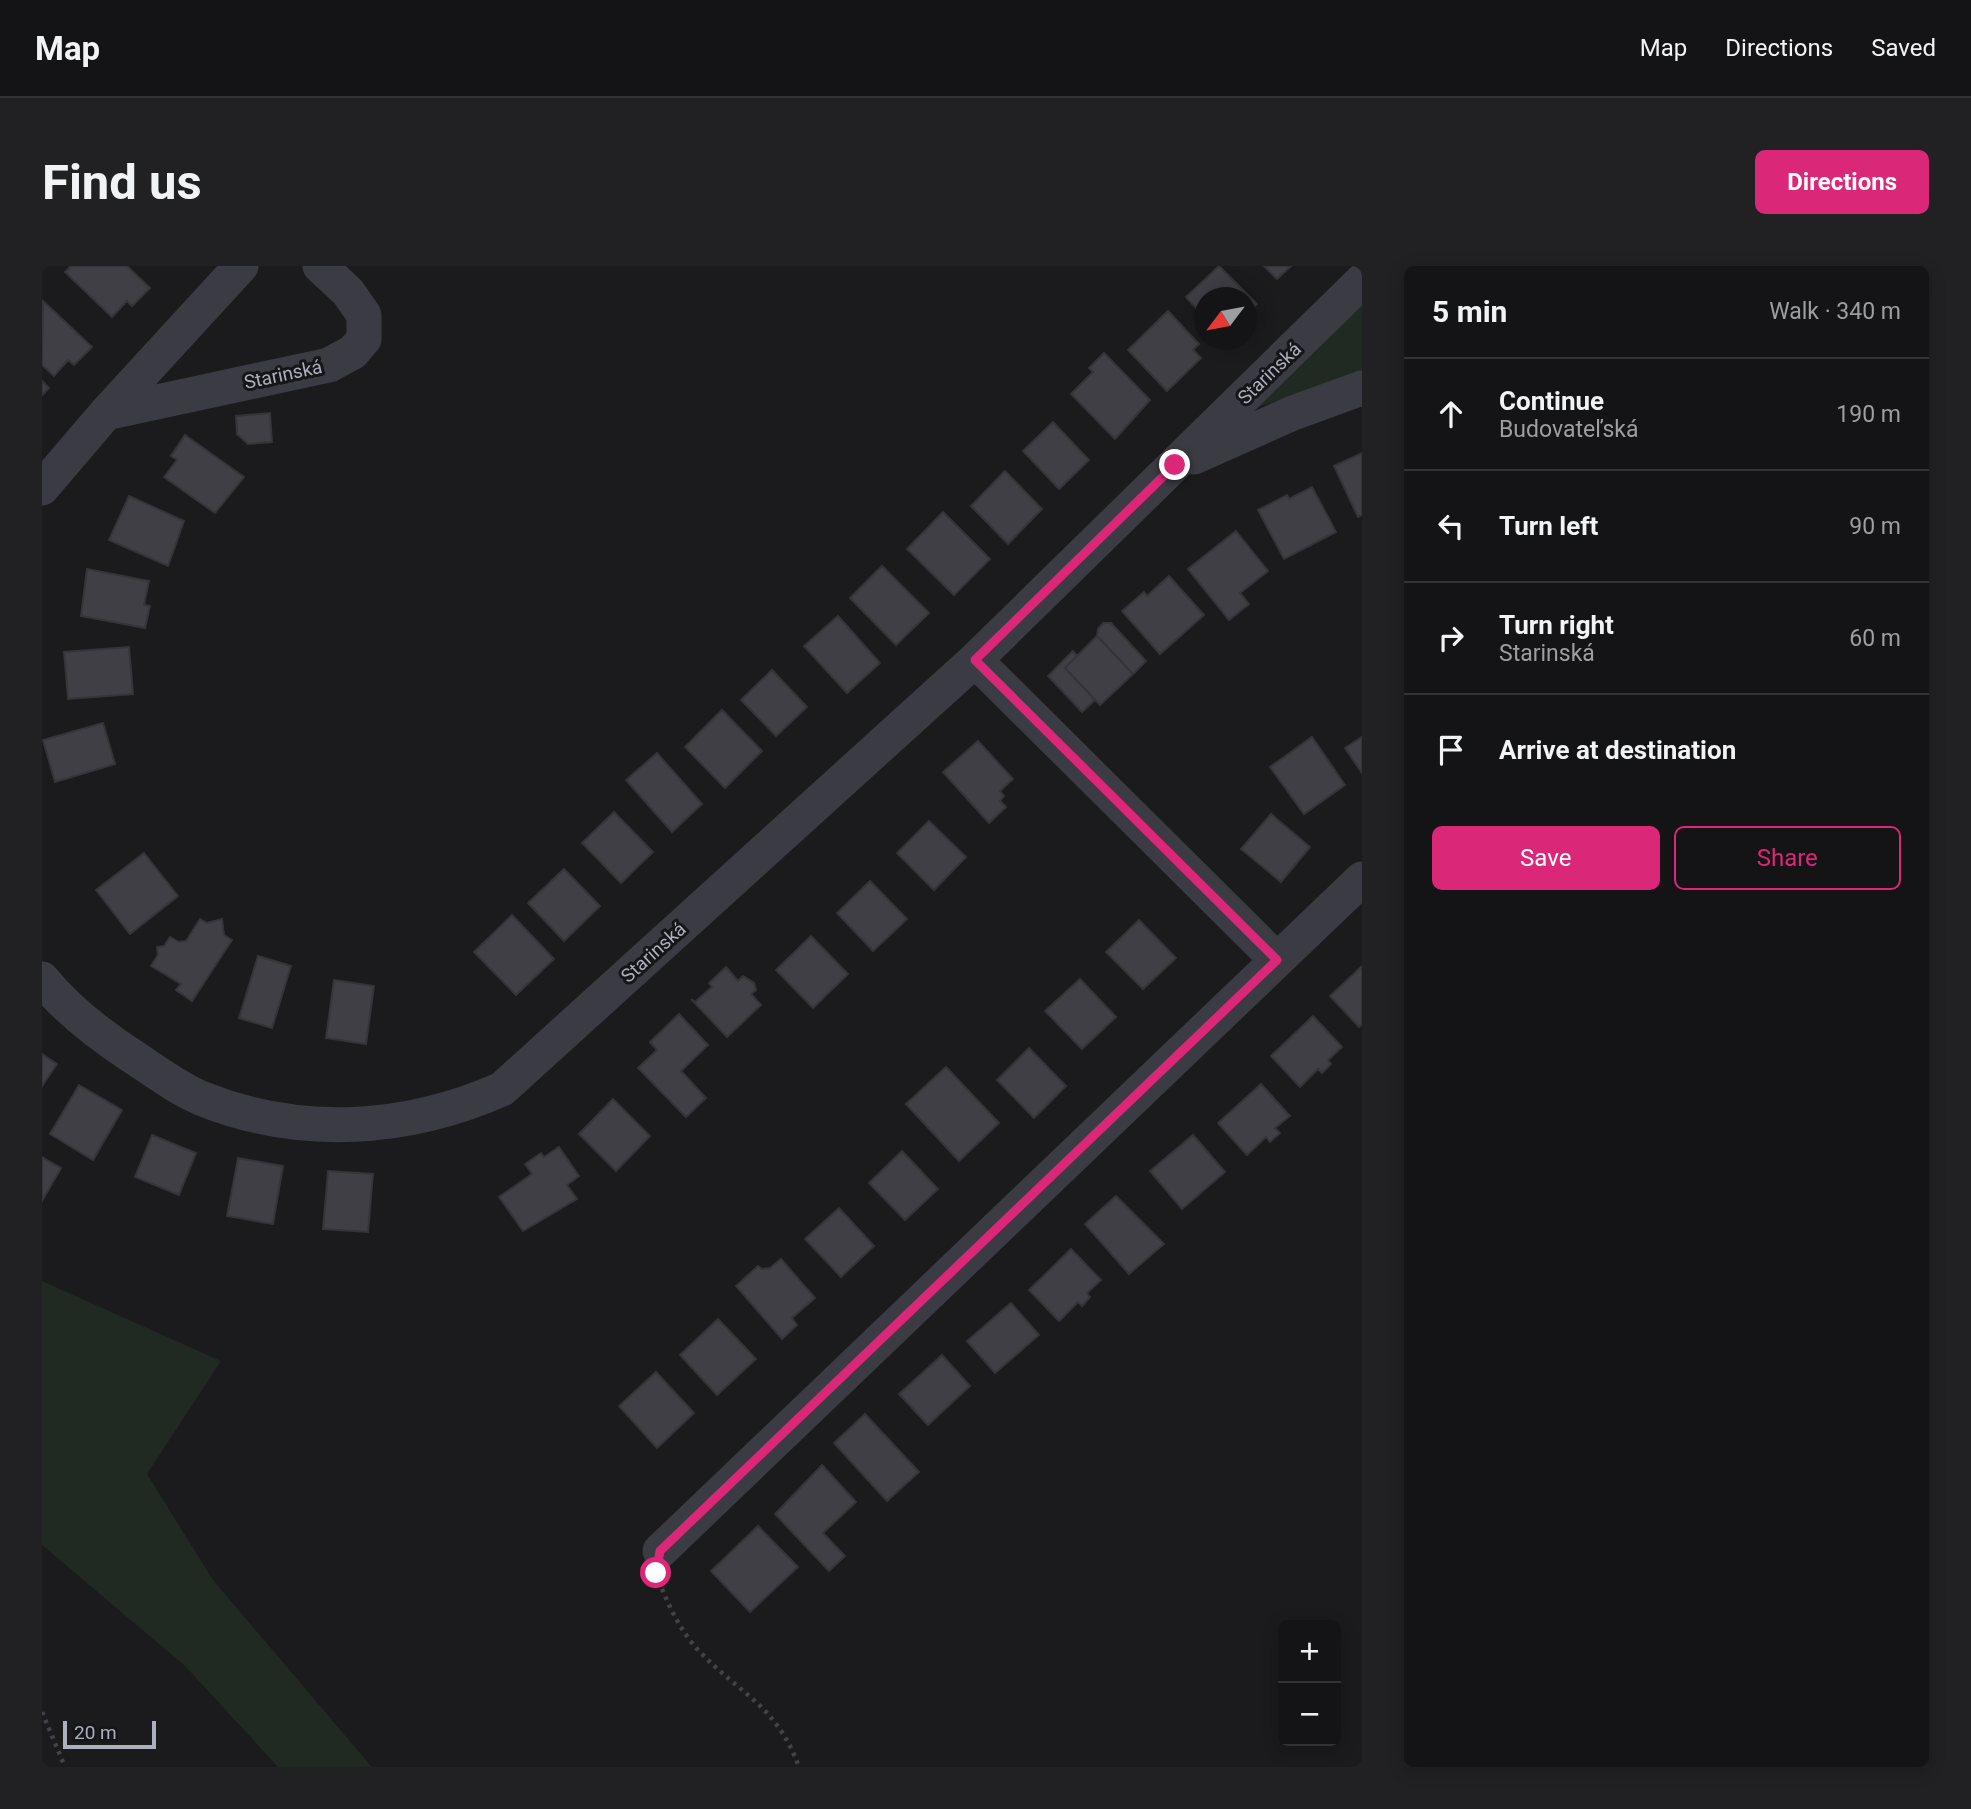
<!DOCTYPE html>
<html lang="en">
<head>
<meta charset="utf-8">
<style>
	:root { --surface:#141416; --page:#212123; --text:#f1f3f6; --muted:#9d9ea1; --line:#333335; --accent:#db2777 }
	body { margin:0; font-family:Roboto,sans-serif; background:var(--page); color:var(--text) }
	.controls { position:absolute; right:21px; bottom:21px; display:grid; overflow:hidden; border-radius:10px; box-shadow:0 4px 18px #0003 }
	.controls button { width:63px; height:63px; display:grid; place-items:center; padding:0; border:0; border-bottom:2px solid var(--line); background:var(--surface); color:var(--text); font:35px sans-serif }
	.compass { position:absolute; left:1152px; top:21px; width:63px; height:63px; border-radius:50%; background:var(--surface); box-shadow:0 4px 18px #0003; rotate:238deg }
	.scale { position:absolute; left:21px; bottom:18px; width:93px; box-sizing:border-box; padding-left:7px; border:4px solid #acafbe; border-top:0; font-size:19px; line-height:24px; white-space:nowrap; color:#acafbe; -webkit-text-stroke:5px #161518; paint-order:stroke }
	.stop { position:absolute; width:21px; height:21px; margin:-16px; border:5px solid #db2777; border-radius:50%; background:#fff }
	.stop.end { background:#db2777; border-color:#fff; box-shadow:0 2px 7px #0008 }
	.list { margin:0; padding:0; list-style:none }
	h2 { display:flex; justify-content:space-between; align-items:center; height:91px; margin:0; padding:0 28px; font-size:30px }
	h2 small { font-size:23px; font-weight:400; color:var(--muted) }
	.list li { display:grid; grid-template-columns:46px 1fr auto; gap:21px; align-items:center; box-sizing:border-box; height:112px; padding:0 28px; border-top:2px solid var(--line) }
	.list b { display:block; font-size:26px; white-space:nowrap }
	.list p { margin:0; font-size:23px; white-space:nowrap; color:var(--muted) }
	.list em { font-size:23px; font-style:normal; color:var(--muted) }
	.actions { display:flex; gap:14px; padding:21px 28px }
	.actions a { flex:1; padding:16px 0; border:2px solid var(--accent); border-radius:10px; text-align:center; font-size:24px; color:var(--accent) }
	.actions .main { background:var(--accent); color:#fff }
	.icon { flex:none; width:38px; height:38px; fill:none; stroke:currentColor; stroke-width:2; stroke-linecap:round; stroke-linejoin:round }
	.map { position:relative; flex:none; width:1320px; height:1501px; overflow:hidden; border-radius:10px }
	header { display:flex; align-items:center; gap:42px; box-sizing:border-box; height:98px; padding:0 35px; background:var(--surface); border-bottom:2px solid var(--line) }
	header strong { font-size:33px }
	nav { display:flex; gap:38px; margin-inline-start:auto; font-size:24px }
	.intro { display:flex; align-items:center; justify-content:space-between; box-sizing:border-box; height:168px; padding:0 42px }
	h1 { margin:0; font-size:49px }
	.button { padding:18px 32px; border-radius:10px; background:var(--accent); color:#fff; font-size:24px; font-weight:700 }
	main { display:flex; gap:42px; padding:0 42px }
	aside { flex:1; background:var(--surface); border-radius:10px; box-shadow:0 4px 18px #0003 }
	.map>svg:first-child { display:block }
</style>
</head>
<body>
<header>
<strong>Map</strong>
<nav><a>Map</a><a>Directions</a><a>Saved</a></nav>
</header>
<div class="intro"><h1>Find us</h1><a class="button">Directions</a></div>
<main>
<div class="map">
<svg width="1320" height="1501" viewBox="0 0 1320 1501">
	<rect width="100%" height="100%" fill="#1b1a1d"/>
	<path fill="#202922" d="M1320 38V107L1213 142Z
		M0 1015 179 1095 105 1208 171 1314 330 1501H236L143 1400 0 1279Z"/>
	<path fill="#403f45" stroke="#353439" stroke-width="2" d="M29 0H85L108 22 90 40 85 35 70 51 23 6Z
		M1177 0 1215 38 1204 48V32H1162V51L1144 31Z
		M1222 0H1249L1235 13Z
		M1 35 50 81 32 99 26 94 12 110 0 99Z
		M1126 45 1157 78 1151 84 1159 92 1125 125 1086 84Z
		M1062 87 1108 134 1073 173 1029 128 1051 106 1047 102Z
		M0 115 7 122 0 129Z
		M228 147 230 176 206 178 195 168 194 150Z
		M1011 156 1047 194 1017 223 981 185Z
		M143 169 202 211 173 247 122 211 135 194 129 190Z
		M1320 187V249L1316 251 1292 200Z
		M963 205 1000 243 966 278 929 240Z
		M1270 221 1294 266 1242 293 1216 244 1245 229 1247 233Z
		M87 230 142 255 126 300 67 274Z
		M901 246 948 293 912 329 865 283Z
		M1194 265 1226 305 1198 327 1207 338 1187 354 1146 303Z
		M840 300 887 347 854 379 808 332Z
		M45 303 107 315 102 339 108 340 103 362 39 350Z
		M1127 310 1162 349 1118 388 1080 345 1102 326 1105 330Z
		M796 350 838 397 805 427 762 380Z
		M1061 357H1069L1104 395 1091 408 1055 370 1056 363Z
		M1055 370 1091 408 1058 439 1023 402Z
		M87 381 91 428 26 433 22 386Z
		M1031 385 1035 390 1023 402 1053 434 1040 446 1006 410Z
		M730 404 765 441 734 470 699 434Z
		M680 444 720 485 683 522 643 481Z
		M61 457 73 498 13 516 1 474Z
		M1270 471 1303 519 1262 548 1228 501Z
		M1320 471V507L1303 482Z
		M936 475 971 513 958 525 962 530 958 535 964 541 947 557 901 506Z
		M615 487 660 538 630 566 584 514Z
		M572 546 611 586 579 617 540 577Z
		M1229 548 1268 581 1239 616 1199 583Z
		M887 555 924 591 892 624 855 587Z
		M102 587 136 630 88 668 54 624Z
		M522 603 558 640 522 675 486 637Z
		M828 615 865 653 831 685 795 647Z
		M470 649 512 693 474 729 432 686Z
		M158 653 165 657 180 653 182 669 190 674 150 735 134 724 139 718 109 700 116 689 115 681 122 680 128 671 137 676 144 675Z
		M1097 654 1134 692 1101 723 1064 686Z
		M769 670 806 708 771 742 734 704Z
		M216 690 249 700 230 762 197 752Z
		M1320 700V758L1317 761 1288 730Z
		M684 701 696 715 701 710 712 717 714 724 709 728 719 739 685 771 649 733 653 736 670 721 667 717Z
		M1038 713 1074 751 1040 783 1003 745Z
		M292 714 332 720 324 778 284 772Z
		M637 748 666 779 639 805 664 832 644 851 596 802 615 784 608 776Z
		M1271 750 1300 781 1286 794 1289 798 1280 807 1276 803 1258 821 1229 790Z
		M987 782 1024 820 992 852 955 814Z
		M0 788 15 798 0 820Z
		M904 801 957 857 917 895 864 838Z
		M1219 818 1248 850 1233 862 1238 867 1228 876 1224 871 1205 889 1176 857Z
		M37 819 80 844 51 894 8 868Z
		M571 833 608 870 574 905 537 868Z
		M110 869 154 887 137 929 93 911Z
		M1151 869 1183 906 1140 943 1108 905Z
		M517 881 537 910 525 919 535 933 481 965 457 931 490 908 483 898 499 887 502 891Z
		M860 885 896 923 863 954 827 917Z
		M0 891 19 902 0 935Z
		M196 892 241 900 231 958 185 950Z
		M286 905 331 908 326 966 281 963Z
		M1074 930 1122 978 1087 1008 1043 958Z
		M797 942 832 980 799 1011 763 973Z
		M1029 983 1059 1014 1045 1027 1048 1031 1040 1040 1036 1036 1017 1055 987 1024Z
		M739 993 773 1032 750 1052 755 1059 740 1073 694 1020 716 1000 720 1003 728 1002Z
		M969 1037 997 1069 953 1107 925 1075Z
		M676 1053 714 1093 675 1129 638 1089Z
		M900 1089 928 1120 886 1159 857 1128Z
		M614 1106 652 1147 615 1182 577 1140Z
		M823 1148 877 1206 845 1235 792 1177Z
		M780 1199 814 1236 781 1267 803 1290 787 1305 733 1248Z
		M716 1260 756 1301 708 1346 669 1305Z"/>
	<g fill="none" stroke-linecap="round" stroke-linejoin="round">
		<path stroke="#41424a" stroke-width="4.5" stroke-dasharray="3.5 5" stroke-linecap="butt" d="M617 1315C626 1339 639 1366 657 1385 698 1428 735 1440 757 1501
			M0 1446 23 1501
			M1317 1501 1320 1499"/>
		<path stroke="#3b3b43" stroke-width="35" d="M64 147 287 99 311 86 322 73V49L306 26 278 0
			M1152 191 1251 147 1320 122
			M0 222 64 147 199 0
			M933 394 1235 694
			M0 713C26 745 59 770 93 792 114 806 137 823 161 833 259 872 365 865 460 823L933 394 1320 15
			M618 1285 1320 613"/>
	</g>
	<g fill="none" stroke-linecap="round" stroke-linejoin="round">
		<path stroke="#db2777" stroke-width="9" d="M614 1307 618 1285 1235 694 933 394 1133 199"/>
	</g>
	<g text-anchor="middle" stroke-width="6" stroke-linejoin="round" paint-order="stroke">
		<g font-size="19" fill="#acafbe" stroke="#161518">
			<text transform="translate(1227 107) rotate(-44)" y="7">Starinská</text>
			<text transform="translate(241 108) rotate(-12)" y="7">Starinská</text>
			<text transform="translate(611 686) rotate(-42)" y="7">Starinská</text>
		</g>
	</g>
</svg>
<div class="controls">
<button>+</button>
<button>−</button>
</div>
<svg class="compass" viewBox="-18 -18 36 36"><path d="M0-13l5 13h-10z" fill="#e53935"/><path d="M0 13l5-13h-10z" fill="#9d9ea1"/></svg>
<div class="scale">20 m</div>
<div class="stop" style="left:614px;top:1307px"></div>
<div class="stop end" style="left:1133px;top:199px"></div>
</div>
<aside>
<h2>5 min<small>Walk · 340 m</small></h2>
<ul class="list">
<li><svg class="icon" aria-label="ahead" viewBox="0 0 24 24"><path d="M12 20V5M6 11l6-6 6 6"/></svg><div><b>Continue</b><p>Budovateľská</p></div><em>190 m</em></li>
<li><svg class="icon" aria-label="left" viewBox="0 0 24 24"><path d="M17 20v-9H6M10 6l-5 5 5 5"/></svg><div><b>Turn left</b></div><em>90 m</em></li>
<li><svg class="icon" aria-label="right" viewBox="0 0 24 24"><path d="M7 20v-9h11M14 6l5 5-5 5"/></svg><div><b>Turn right</b><p>Starinská</p></div><em>60 m</em></li>
<li><svg class="icon" aria-label="arrive" viewBox="0 0 24 24"><path d="M6 21V4h12l-3 4 3 4H6"/></svg><div><b>Arrive at destination</b></div></li>
</ul>
<div class="actions"><a class="main">Save</a><a>Share</a></div>
</aside>
</main>
</body>
</html>
